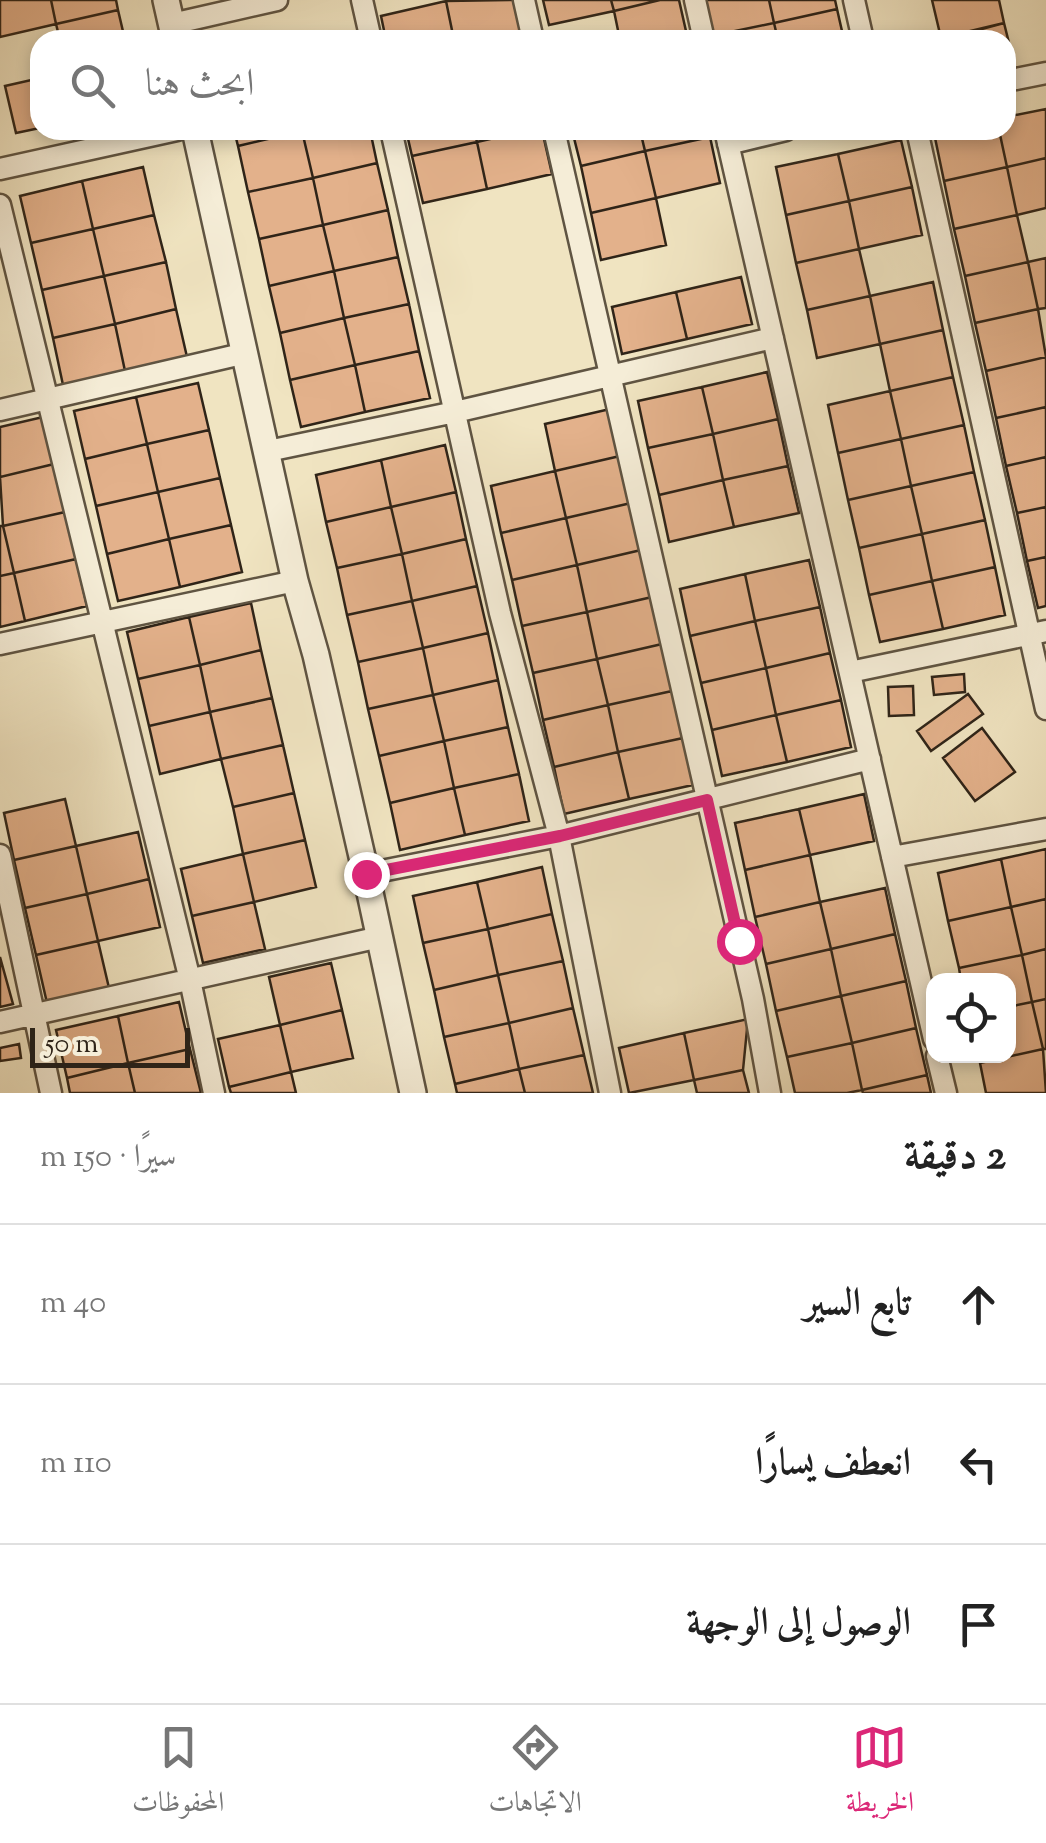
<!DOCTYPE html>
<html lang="ar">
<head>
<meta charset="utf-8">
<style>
	:root { --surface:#fff; --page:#f6f6f6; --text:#222; --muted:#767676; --line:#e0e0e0; --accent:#db2777 }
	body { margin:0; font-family:"Sorts Mill Goudy",Amiri,serif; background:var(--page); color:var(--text); direction:rtl }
	.controls { position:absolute; right:30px; bottom:30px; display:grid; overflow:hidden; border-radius:20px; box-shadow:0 5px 15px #0003 }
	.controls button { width:90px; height:90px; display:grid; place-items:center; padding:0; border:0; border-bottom:2px solid var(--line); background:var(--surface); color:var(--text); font:50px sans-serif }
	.scale { position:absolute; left:30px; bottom:25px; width:160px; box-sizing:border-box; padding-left:10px; border:5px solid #2f2418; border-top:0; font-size:28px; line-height:35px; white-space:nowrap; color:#2f2418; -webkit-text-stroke:8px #f5edd7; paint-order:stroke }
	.stop { position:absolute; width:30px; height:30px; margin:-22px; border:8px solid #db2777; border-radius:50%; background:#fff }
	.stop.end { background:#db2777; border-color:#fff; box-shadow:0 2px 10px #0008 }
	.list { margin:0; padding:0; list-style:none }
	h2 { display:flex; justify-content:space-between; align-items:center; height:130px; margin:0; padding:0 40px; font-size:42px }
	h2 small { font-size:32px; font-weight:400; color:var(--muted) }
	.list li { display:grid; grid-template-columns:65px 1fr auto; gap:30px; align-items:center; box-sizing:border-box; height:160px; padding:0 40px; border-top:2px solid var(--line) }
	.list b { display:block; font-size:38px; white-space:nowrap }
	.list em { font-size:32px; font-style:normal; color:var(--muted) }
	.icon { flex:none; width:55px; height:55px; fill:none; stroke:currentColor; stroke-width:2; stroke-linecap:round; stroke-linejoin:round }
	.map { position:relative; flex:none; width:1046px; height:1093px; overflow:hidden; direction:ltr }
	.search { position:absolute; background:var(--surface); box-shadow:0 5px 15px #0003; left:30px; right:30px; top:30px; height:110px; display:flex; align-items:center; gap:25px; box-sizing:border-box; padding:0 35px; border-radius:30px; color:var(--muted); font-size:38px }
	.sheet { height:610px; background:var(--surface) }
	nav { display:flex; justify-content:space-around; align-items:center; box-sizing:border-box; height:140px; border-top:2px solid var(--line); background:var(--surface); font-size:28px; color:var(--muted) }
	nav a { display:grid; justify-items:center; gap:5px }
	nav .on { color:var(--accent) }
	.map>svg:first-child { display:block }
</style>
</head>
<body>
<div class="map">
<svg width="1046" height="1093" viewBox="0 0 1046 1093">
	<rect width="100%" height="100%" fill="#f0e4c1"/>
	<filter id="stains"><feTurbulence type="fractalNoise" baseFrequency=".002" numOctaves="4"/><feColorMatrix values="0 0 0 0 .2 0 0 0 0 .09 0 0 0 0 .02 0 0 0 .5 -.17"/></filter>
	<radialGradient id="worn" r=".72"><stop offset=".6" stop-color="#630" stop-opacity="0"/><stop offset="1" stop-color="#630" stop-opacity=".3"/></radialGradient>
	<path fill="#e3b18b" stroke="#2f2418" stroke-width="2.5" d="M0 0H51L56 24 0 37Z
		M51 0H116L118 10 56 24Z
		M513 0 521 33 492 40H454L446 1Z
		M543 0H611L614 11 549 25Z
		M611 0H660L614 11Z
		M660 0H679L688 40H620L614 11Z
		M704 0H769L774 23 711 36Z
		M769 0H835L837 9 774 23Z
		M932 0H999L1004 23 941 38Z
		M446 1 454 40H386L381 16Z
		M837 9 844 40H778L774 23Z
		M118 10 125 40H60L56 24Z
		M774 23 778 40H712L711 36Z
		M1004 23 1016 71 1006 73V40H941Z
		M40 78V128L16 133 5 86Z
		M1046 109V158L1007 167 999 130H1006V117Z
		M234 130H302V131L238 146Z
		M370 130 377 163 313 178 302 131Z
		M406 130H474L477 142 412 156Z
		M474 130H529L477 142Z
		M529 130H542L552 174 487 189 477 142Z
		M572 130H640L645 151 581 166Z
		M640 130H708L710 137 645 151Z
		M949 130H999L1007 167 944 181 934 133Z
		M302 131 313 178 248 192 238 146Z
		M710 137 720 183 656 198 645 151Z
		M901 140 912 187 849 201 838 154Z
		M477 142 487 189 423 203 412 156Z
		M645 151 656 198 591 213 581 166Z
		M838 154 849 201 786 215 776 167Z
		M1046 158V208L1017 215 1007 167Z
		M377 163 388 210 323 225 313 178Z
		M143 167 154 215 93 229 82 181Z
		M1007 167 1017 215 954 229 944 181Z
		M313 178 323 225 259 239 248 192Z
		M82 181 93 229 31 243 20 196Z
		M912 187 922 235 859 249 849 201Z
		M656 198 666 245 601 260 591 213Z
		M849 201 859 249 796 263 786 215Z
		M388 210 398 257 334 271 323 225Z
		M154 215 166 262 104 276 93 229Z
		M1017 215 1028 262 965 276 954 229Z
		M323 225 334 271 269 286 259 239Z
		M93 229 104 276 42 290 31 243Z
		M859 249 870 296 807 310 796 263Z
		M398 257 409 304 344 318 334 271Z
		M1046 258V308L1038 309 1028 262Z
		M166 262 176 309 115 324 104 276Z
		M1028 262 1038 309 975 323 965 276Z
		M334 271 344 318 280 333 269 286Z
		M104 276 115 324 53 338 42 290Z
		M741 277 752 324 687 339 676 292Z
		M933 282 943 330 880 344 870 296Z
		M676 292 687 339 622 354 612 307Z
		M870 296 880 344 817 358 807 310Z
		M409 304 419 351 355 365 344 318Z
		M176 309 187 357 125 371 115 324Z
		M1038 309 1046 357 986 371 975 323Z
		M344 318 355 365 290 380 280 333Z
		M115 324 125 371 63 385 53 338Z
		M943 330 953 377 890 391 880 344Z
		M419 351 430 398 365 412 355 365Z
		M1046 357V407L996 418 986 371Z
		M355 365 365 412 301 427 290 380Z
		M767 372 778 419 713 434 702 387Z
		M953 377 964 425 901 439 890 391Z
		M198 383 209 430 147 444 136 397Z
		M702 387 713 434 648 448 638 401Z
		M890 391 901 439 838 453 828 405Z
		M136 397 147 444 85 459 74 411Z
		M1046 407V457L1006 466 996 418Z
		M610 409 620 456 555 471 545 424Z
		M43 417 54 464 0 477V427Z
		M778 419 788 466 723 480 713 434Z
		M964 425 974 472 911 486 901 439Z
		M209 430 220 478 158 492 147 444Z
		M713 434 723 480 659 495 648 448Z
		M901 439 911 486 848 500 838 453Z
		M147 444 158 492 96 506 85 459Z
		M445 445 456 492 391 507 381 460Z
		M620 456 631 503 566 518 555 471Z
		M1046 457V507L1017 513 1006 466Z
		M381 460 391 507 326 522 316 475Z
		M54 464 65 512 3 526 0 477Z
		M788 466 799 513 734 527 723 480Z
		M555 471 566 518 501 533 491 486Z
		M974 472 985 520 922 534 911 486Z
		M220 478 231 525 169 539 158 492Z
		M723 480 734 527 669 542 659 495Z
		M911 486 922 534 859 548 848 500Z
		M158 492 169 539 107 554 96 506Z
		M456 492 466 539 402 554 391 507Z
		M631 503 641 550 577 565 566 518Z
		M391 507 402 554 337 568 326 522Z
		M1046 507V557L1027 561 1017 513Z
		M65 512 76 559 14 573 3 526Z
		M566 518 577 565 512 580 501 533Z
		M985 520 995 567 932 581 922 534Z
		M231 525 242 572 180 587 169 539Z
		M0 526H3L14 573 0 576Z
		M922 534 932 581 869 595 859 548Z
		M169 539 180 587 118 601 107 554Z
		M466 539 477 586 412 601 402 554Z
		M641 550 652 597 587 612 577 565Z
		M402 554 412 601 347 615 337 568Z
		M1046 557V606L1038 608 1027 561Z
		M76 559 87 606 25 621 14 573Z
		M809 560 820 607 755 621 745 574Z
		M577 565 587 612 522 626 512 580Z
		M995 567 1005 615 943 629 932 581Z
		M14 573 25 621 0 627V576Z
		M745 574 755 621 690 636 680 589Z
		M932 581 943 629 880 642 869 595Z
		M477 586 488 633 423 648 412 601Z
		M652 597 662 644 597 659 587 612Z
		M412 601 423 648 358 662 347 615Z
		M251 603 261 650 200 665 189 617Z
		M820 607 830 653 766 668 755 621Z
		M587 612 597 659 533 673 522 626Z
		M189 617 200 665 138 679 127 632Z
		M755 621 766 668 701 683 690 636Z
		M488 633 498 680 433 695 423 648Z
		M662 644 672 691 608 705 597 659Z
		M423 648 433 695 368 709 358 662Z
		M261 650 272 698 210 712 200 665Z
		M830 653 841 700 776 715 766 668Z
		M597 659 608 705 543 720 533 673Z
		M200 665 210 712 149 726 138 679Z
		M766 668 776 715 712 730 701 683Z
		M964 674 965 692 934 695 932 677Z
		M498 680 508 727 444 741 433 695Z
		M913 686 914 715 889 716 888 687Z
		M672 691 683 738 618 752 608 705Z
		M968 694 983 714 931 751 917 731Z
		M433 695 444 741 379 756 368 709Z
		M272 698 283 745 221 759 210 712Z
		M841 700 851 747 787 762 776 715Z
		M608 705 618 752 554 767 543 720Z
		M210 712 221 759 160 774 149 726Z
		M776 715 787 762 722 776 712 730Z
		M508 727 519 774 454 788 444 741Z
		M982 728 1015 772 975 801 943 758Z
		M683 738 693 785 629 799 618 752Z
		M444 741 454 788 390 803 379 756Z
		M283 745 294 793 233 807 221 759Z
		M618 752 629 799 564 814 554 767Z
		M519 774 529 821 465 835 454 788Z
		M454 788 465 835 400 850 390 803Z
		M294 793 305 840 243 854 233 807Z
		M864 794 874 841 810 855 799 809Z
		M65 799 76 846 14 860 4 813Z
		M799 809 810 855 745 870 735 823Z
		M138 832 149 879 87 894 76 846Z
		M305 840 316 887 254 902 243 854Z
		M76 846 87 894 25 908 14 860Z
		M1046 849V899L1011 907 1001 859Z
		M243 854 254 902 192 916 181 869Z
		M810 855 820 902 755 917 745 870Z
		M1001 859 1011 907 948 921 938 873Z
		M542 867 552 914 488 929 477 882Z
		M149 879 160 927 98 941 87 894Z
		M477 882 488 929 423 943 413 896Z
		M885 888 895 934 831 949 820 902Z
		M87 894 98 941 36 955 25 908Z
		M1046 899V949L1022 955 1011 907Z
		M254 902 265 949 203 963 192 916Z
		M820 902 831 949 766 964 755 917Z
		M1011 907 1022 955 959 968 948 921Z
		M552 914 563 961 498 975 488 929Z
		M488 929 498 975 434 990 423 943Z
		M895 934 906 981 841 996 831 949Z
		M98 941 109 988 47 1003 36 955Z
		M831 949 841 996 776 1011 766 964Z
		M1046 949V999L1032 1002 1022 955Z
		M1022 955 1032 1002 1008 1007V981H961L959 968Z
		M0 957 13 1004 0 1007Z
		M563 961 573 1008 509 1023 498 975Z
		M331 963 342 1010 280 1025 269 977Z
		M498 975 509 1023 444 1037 434 990Z
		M906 981 916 1028 852 1043 841 996Z
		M841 996 852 1043 787 1057 776 1011Z
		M1046 999V1049H1043L1032 1002Z
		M179 1002 190 1049 128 1063 118 1016Z
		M1032 1002 1043 1049 980 1063 978 1056H1008V1007Z
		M573 1008 584 1055 519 1069 509 1023Z
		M342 1010 353 1058 291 1072 280 1025Z
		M118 1016 128 1063 67 1078 56 1030Z
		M748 1019 743 1070 694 1080 684 1033Z
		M509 1023 519 1069 455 1084 444 1037Z
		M280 1025 291 1072 229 1087 218 1039Z
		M916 1028 927 1075 862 1090 852 1043Z
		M684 1033 694 1080 629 1093 619 1048Z
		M852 1043 862 1090 847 1093H795L787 1057Z
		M19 1044 21 1058 0 1061V1048Z
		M190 1049 201 1093H135L128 1063Z
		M1043 1049 1046 1093H986L980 1063Z
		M584 1055 593 1093H525L519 1069Z
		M128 1063 135 1093H70L67 1078Z
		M519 1069 525 1093H457L455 1084Z
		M743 1070 749 1093H697L694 1080Z
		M291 1072 296 1093H231L229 1087Z
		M927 1075 931 1093H863L862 1090Z"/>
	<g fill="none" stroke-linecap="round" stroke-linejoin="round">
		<g stroke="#5f5442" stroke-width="25">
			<path id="minor" d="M362 0 371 40
				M524 0 533 40
				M695 0 704 40
				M854 0 863 40
				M172 24 277 0
				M1006 81 1046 73
				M391 130 500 613 559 836 610 1093
				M554 130 753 999 770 1093
				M725 130 934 1039
				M917 130 1046 709
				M728 144 786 130
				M0 169 177 130
				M0 205 190 980 214 1093
				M0 410 246 353
				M268 451 455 412 773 338
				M0 644 295 581
				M850 672 1046 631
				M0 855 51 1093
				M892 857 1046 829
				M366 874 559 836 870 759
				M0 1022 380 937
				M937 1056 946 1093"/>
		</g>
		<g stroke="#5f5442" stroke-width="30">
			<path id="tertiary" d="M166 0 175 40
				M195 130 295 581 316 655 366 874 413 1093"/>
		</g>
		<use href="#minor" stroke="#f5edd7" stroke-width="20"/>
		<use href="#tertiary" stroke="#f5edd7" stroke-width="25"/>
	</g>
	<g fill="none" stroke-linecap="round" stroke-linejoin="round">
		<path stroke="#db2777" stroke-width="12" d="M366 874 560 836 707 800 739 941"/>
	</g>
	<rect width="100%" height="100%" filter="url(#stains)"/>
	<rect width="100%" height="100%" fill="url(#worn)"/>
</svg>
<div class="controls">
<button><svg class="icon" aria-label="locate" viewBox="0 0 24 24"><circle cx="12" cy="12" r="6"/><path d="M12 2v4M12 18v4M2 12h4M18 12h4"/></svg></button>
</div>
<div class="scale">50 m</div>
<div class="stop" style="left:739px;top:941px"></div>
<div class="stop end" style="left:366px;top:874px"></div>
<div class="search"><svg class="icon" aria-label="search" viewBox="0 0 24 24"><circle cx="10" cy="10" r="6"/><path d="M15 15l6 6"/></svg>ابحث هنا</div>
</div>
<section class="sheet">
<h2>2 دقيقة<small>سيرًا · 150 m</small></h2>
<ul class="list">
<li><svg class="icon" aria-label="ahead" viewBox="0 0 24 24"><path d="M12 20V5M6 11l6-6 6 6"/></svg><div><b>تابع السير</b></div><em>40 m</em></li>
<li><svg class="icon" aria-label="left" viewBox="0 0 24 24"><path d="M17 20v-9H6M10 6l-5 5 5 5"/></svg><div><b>انعطف يسارًا</b></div><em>110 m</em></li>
<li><svg class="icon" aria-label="arrive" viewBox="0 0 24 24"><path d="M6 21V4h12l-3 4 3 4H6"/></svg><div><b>الوصول إلى الوجهة</b></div></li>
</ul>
</section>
<nav>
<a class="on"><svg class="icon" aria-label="map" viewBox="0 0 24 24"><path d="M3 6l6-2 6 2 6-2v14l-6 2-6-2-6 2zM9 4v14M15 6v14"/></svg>الخريطة</a>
<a><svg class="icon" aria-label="directions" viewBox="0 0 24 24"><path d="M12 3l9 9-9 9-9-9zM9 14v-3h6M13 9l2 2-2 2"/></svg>الاتجاهات</a>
<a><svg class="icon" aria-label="saved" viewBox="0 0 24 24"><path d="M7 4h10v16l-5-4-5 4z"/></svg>المحفوظات</a>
</nav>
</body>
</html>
